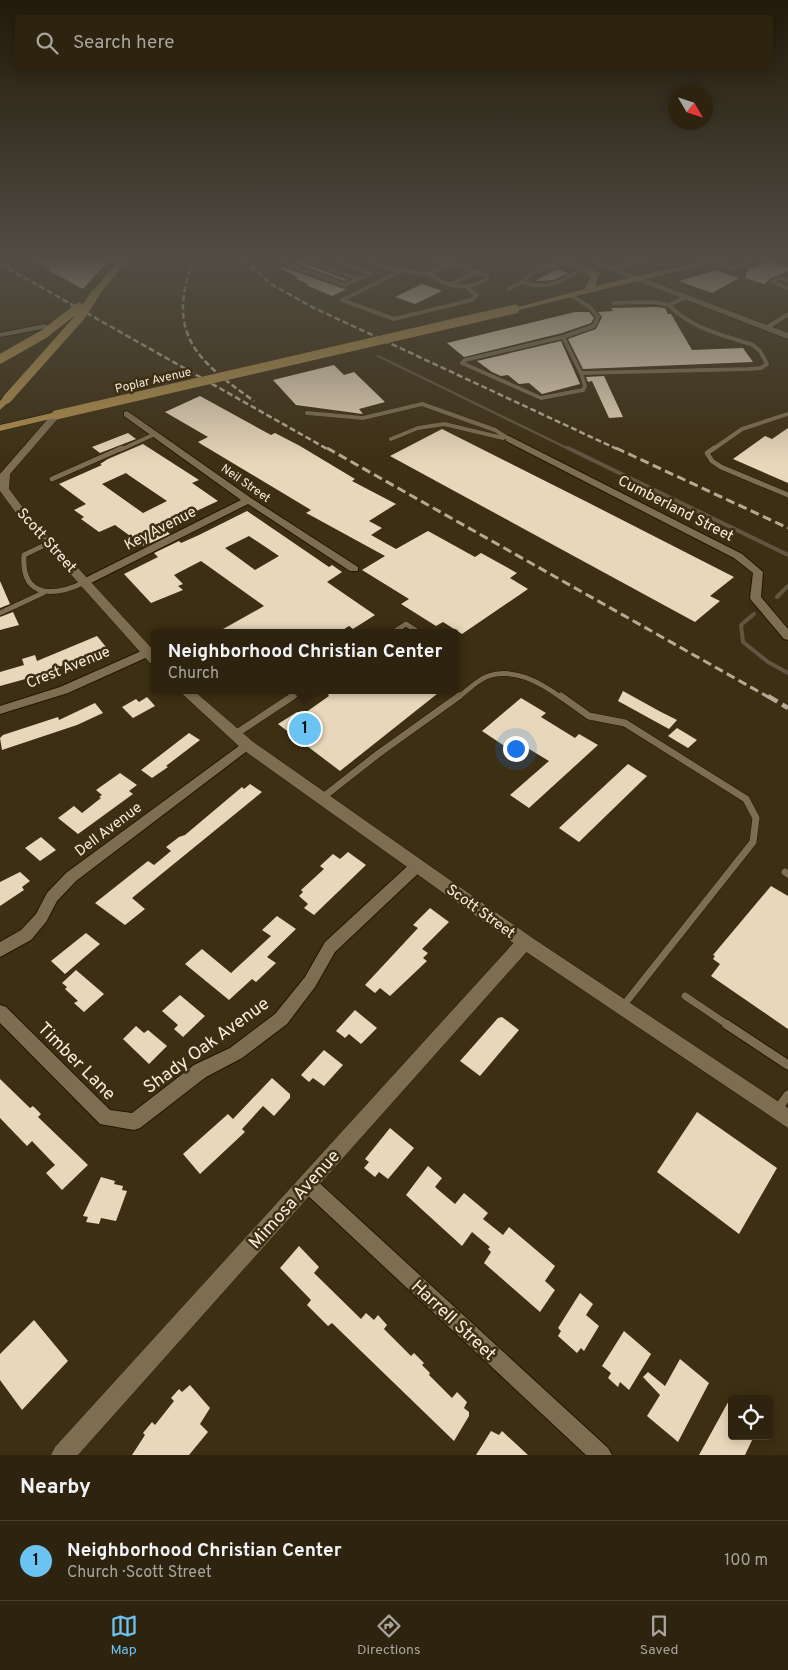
<!DOCTYPE html>
<html lang="en">
<head>
<meta charset="utf-8">
<style>
	:root { --surface:#2e230e; --page:#3a2f1c; --text:#f1f3f6; --muted:#a7a49e; --line:#49402e; --accent:#6ac3f1 }
	body { margin:0; font-family:Overpass,sans-serif; background:var(--page); color:var(--text) }
	.controls { position:absolute; right:15px; bottom:15px; display:grid; overflow:hidden; border-radius:5px; box-shadow:0 2px 12px #0003 }
	.controls button { width:45px; height:45px; display:grid; place-items:center; padding:0; border:0; border-bottom:1px solid var(--line); background:var(--surface); color:var(--text); font:25px sans-serif }
	.compass { position:absolute; left:668px; top:85px; width:45px; height:45px; border-radius:50%; background:var(--surface); box-shadow:0 2px 12px #0003; rotate:129deg }
	.you { position:absolute; left:515px; top:748px; width:18px; height:18px; margin:-12px; border:4px solid #fff; border-radius:50%; background:#1a73e8; box-shadow:0 0 0 8px #1a73e833 }
	.badge { display:grid; place-items:center; width:32px; height:32px; border-radius:50%; background:var(--accent); color:#111; font-size:16px; font-weight:700 }
	.pin { position:absolute; translate:-50% -50%; border:2px solid #fff; box-shadow:0 1px 5px #0006 }
	.popup { position:absolute; left:151px; top:629px; width:308px; height:65px; box-sizing:border-box; display:grid; place-content:center; border-radius:5px; background:var(--surface); filter:drop-shadow(0 1px 4px #0005); font-size:16px; white-space:nowrap; color:var(--muted) }
	.popup b { font-size:19px; color:var(--text) }
	.popup::after { content:''; position:absolute; left:50%; top:100%; margin-left:-10px; border:10px solid transparent; border-top-color:var(--surface) }
	.list { margin:0; padding:0; list-style:none }
	h2 { display:flex; justify-content:space-between; align-items:center; height:65px; margin:0; padding:0 20px; font-size:21px }
	h2 small { font-size:16px; font-weight:400; color:var(--muted) }
	.list li { display:grid; grid-template-columns:32px 1fr auto; gap:15px; align-items:center; box-sizing:border-box; height:80px; padding:0 20px; border-top:1px solid var(--line) }
	.list b { display:block; font-size:19px; white-space:nowrap }
	.list p { margin:0; font-size:16px; white-space:nowrap; color:var(--muted) }
	.list em { font-size:16px; font-style:normal; color:var(--muted) }
	.icon { flex:none; width:28px; height:28px; fill:none; stroke:currentColor; stroke-width:2; stroke-linecap:round; stroke-linejoin:round }
	.map { position:relative; flex:none; width:788px; height:1455px; overflow:hidden }
	.search { position:absolute; background:var(--surface); box-shadow:0 2px 12px #0003; left:15px; right:15px; top:15px; height:55px; display:flex; align-items:center; gap:12px; box-sizing:border-box; padding:0 18px; border-radius:5px; color:var(--muted); font-size:19px }
	.sheet { height:145px; background:var(--surface) }
	nav { display:flex; justify-content:space-around; align-items:center; box-sizing:border-box; height:70px; border-top:1px solid var(--line); background:var(--surface); font-size:14px; color:var(--muted) }
	nav a { display:grid; justify-items:center; gap:2px }
	nav .on { color:var(--accent) }
	.map>svg:first-child { display:block }
</style>
</head>
<body>
<div class="map">
<svg width="788" height="1455" viewBox="0 0 788 1455">
	<rect width="100%" height="100%" fill="#3d2f13"/>
	<g fill="none" stroke-linecap="round" stroke-linejoin="round">
		<path stroke="#615642" stroke-width="2.5" d="M378 356 571 450"/>
		<path stroke="#615642" stroke-width="4" d="M568 448 788 555
			M777 597 788 586
			M754 614 741 625 743 642 768 662 788 673"/>
	</g>
	<path fill="#e8d7ba" fill-rule="evenodd" d="M33 260H109L83 289 48 270 51 268Z
		M298 260H303L306 264 348 280 345 281 293 262Z
		M767 261 788 267V271L770 279 764 284 745 278 749 267 755 268Z
		M283 267 344 289H347L332 296 306 285 309 284 296 279 299 278 280 268Z
		M557 269 568 273 553 280 535 281Z
		M716 270 739 278 712 293 679 281Z
		M422 284 442 291 415 304 395 297Z
		M656 307 665 308 668 314H671L692 350 743 348 753 362 583 369 568 339 596 329 602 317 598 312 613 311 611 308Z
		M575 312H589L594 318 591 323 562 333 464 357 447 343Z
		M561 341 580 384 546 393 542 394 529 383 519 384 508 375 501 376 492 372 477 361Z
		M334 365 344 375 354 372 385 402 359 409 363 414 296 405 273 380Z
		M604 376 623 417 609 418 592 381 588 382 586 377Z
		M200 396 271 435 275 433 300 446 355 479 352 481 396 504 369 521 382 528 371 535 396 549 428 531 475 557 481 553 517 573 510 578 528 589 462 634 443 622 436 626 401 604 409 599 362 570 385 556 310 515 306 513 311 510 201 444 198 442 208 437 165 412Z
		M788 428V483L733 459 765 436 772 439Z
		M442 429 589 503 734 577 710 596 720 601 695 622 390 456Z
		M128 433 136 439 100 453 92 447Z
		M143 444 199 480 192 483 218 501 162 527 170 534 144 546 115 525 99 532 81 519 84 517 74 510 86 504 59 484 102 465 100 464 108 459ZM126 473 130 476 167 501 143 513 102 484Z
		M247 511 329 567 332 565 342 572 327 582 375 615 353 629 349 626 338 633H216L264 606 201 561 174 575 183 584 178 586 183 590 151 603 124 574 158 557 154 553 179 541 181 543 199 535ZM249 536 279 556 255 570 225 548Z
		M0 581 10 604 0 608Z
		M13 612 19 625 0 630V617Z
		M97 636 106 647 40 675 0 686V672L24 665 22 659 35 655 37 661Z
		M326 690H442L340 771 278 724 297 712 302 715 329 696Z
		M623 691 661 712 677 720 669 729 618 701Z
		M147 697 155 706 133 718 122 707 136 699 139 702Z
		M521 698 546 713 541 717 575 738 579 734 598 745 529 808 510 795 549 761 514 740 506 747 482 731Z
		M95 703 103 713 77 725 2 750 0 738 3 735 58 717 59 720Z
		M677 728 697 740 688 748 668 736Z
		M189 733 200 740 166 766 168 767 152 778 141 770Z
		M628 764 647 776 579 842 559 828Z
		M120 773 137 785 129 791 133 794 78 834 58 818 74 806 82 813 101 798 99 797 102 795 96 790Z
		M250 784 262 792 132 898 145 909 125 925 95 903 148 861 154 865 171 851 166 847 179 837 185 835 242 787 244 789Z
		M41 837 56 850 40 861 25 848Z
		M348 852 366 865 314 915 304 908 308 904 299 896 303 892 301 890 324 869 320 866 333 854 340 859Z
		M20 872 30 881 22 887 24 890 0 906V882Z
		M771 886 788 896V1029L711 976 720 964 713 959 715 956 713 955Z
		M430 908 449 922 422 949 428 953 423 958 427 961 390 996 380 988 375 993 365 985 418 928 413 925Z
		M277 916 296 929 267 957 276 963 256 982 252 979 229 1000 185 964 202 949 231 973 271 936 262 930Z
		M86 933 100 944 65 974 51 961Z
		M76 970 104 994 84 1012 74 1003 78 1001 65 989 67 987 62 983Z
		M180 995 205 1016 183 1037 174 1029 178 1025 162 1011Z
		M355 1010 377 1028 361 1044 349 1034 345 1038 336 1031Z
		M502 1017 519 1030 480 1076 460 1061 498 1018Z
		M136 1026 144 1033 148 1030 167 1046 149 1064 123 1039Z
		M324 1050 343 1065 324 1086 313 1078 309 1082 301 1075Z
		M272 1078 290 1094V1098L274 1116 263 1106 242 1129 245 1132 200 1174 183 1154 228 1114 233 1119Z
		M0 1079 30 1108 33 1106 41 1114 38 1117 88 1165 62 1190 46 1173 55 1165 32 1141 27 1146 0 1118Z
		M697 1112 777 1168 739 1234 657 1172Z
		M390 1128 414 1148 388 1179 379 1172 375 1177 364 1168 369 1162 365 1159Z
		M428 1166 442 1178 435 1187 455 1204 464 1193 488 1213 483 1219 503 1235 509 1227 555 1266 545 1281 555 1290 540 1312 484 1263 491 1252 488 1249 490 1247 472 1232 462 1246 406 1195Z
		M101 1177 115 1181 114 1184 123 1186 122 1190 127 1191 116 1221 101 1218 99 1224 86 1222 88 1217 83 1216Z
		M299 1246 319 1267 314 1273 361 1319 366 1313 374 1320 378 1315 387 1325 384 1329 411 1356 414 1353 424 1363 422 1365 430 1373 429 1375 452 1398 457 1392 467 1402 464 1408 469 1412V1416L454 1441 332 1323 328 1326 307 1305 311 1300 280 1268Z
		M580 1293 593 1304 586 1315 599 1326 584 1351 581 1348 577 1353 558 1336 561 1331 558 1328Z
		M34 1320 68 1361 22 1410 0 1380V1354Z
		M624 1331 651 1354 629 1390 620 1382 618 1387 608 1378 611 1373 602 1366Z
		M680 1359 709 1383 678 1442 647 1416 660 1395 643 1377 648 1372 665 1386Z
		M190 1385 210 1408 200 1424 208 1432 189 1455H132L145 1435 143 1433 152 1422 155 1425 174 1401 171 1398 179 1389 182 1392Z
		M732 1395V1436H754L745 1455H699Z
		M491 1431 499 1435 502 1431 528 1455H476Z"/>
	<g fill="none" stroke-linecap="round" stroke-linejoin="round">
		<g stroke="#241700" stroke-width="4.5">
			<path id="service-far3" d="M289 260 284 263 345 285 370 274 335 260
				M307 260 357 279
				M366 260 388 269 428 274 447 266
				M432 260 447 266 458 260
				M715 262 735 269 754 260
				M610 268 652 260
				M403 270 342 300 394 319 472 300 477 295 468 289
				M428 274C449 287 465 292 487 279V276L452 263
				M788 281 780 278 772 282 788 288
				M522 282C547 290 562 283 582 268
				M449 285 476 272
				M509 289 522 282 533 271 565 262
				M570 295 590 307 598 317 594 326 563 337 581 373 748 369 761 368 767 364 760 351 753 345C723 335 692 329 669 305
				M613 303 652 302 669 305 684 298
				M563 337 465 360 462 363 541 398 583 390 585 386 581 373
				M307 413 363 418 422 404 495 430 509 439
				M391 439 418 428 444 424 503 438
				M120 450 155 434
				M712 450 742 429 788 414"/>
		</g>
		<g stroke="#241700" stroke-width="6">
			<path id="service-far2" d="M714 448 707 453 712 461 721 467 788 495
				M52 479 122 448
				M49 543 24 555C21 600 56 596 85 582
				M0 613 43 593
				M392 633 406 624 420 633
				M291 698 303 690
				M457 698C466 692 476 681 486 677 513 666 541 683 562 698"/>
		</g>
		<g stroke="#241700" stroke-width="8">
			<path id="service-far1" d="M561 696 589 716 625 723 746 799 756 818 753 842 623 1006
				M234 735 293 696
				M322 798 378 754 459 696
				M785 872 788 874
				M685 996 728 1025"/>
		</g>
		<g stroke="#241700" stroke-width="11">
			<path id="service" d="M726 1024 788 1065
				M777 1110 788 1095"/>
		</g>
		<g stroke="#241700" stroke-width="2">
			<path id="minor" d="M788 312V317L768 330 761 328Z
				M45 324 49 326 48 328 0 337V333Z
				M127 411 251 498 358 567V571H350L248 504 89 584H81L80 582 81 580 241 500 124 416V412Z
				M509 436 742 554 763 572 761 597 788 629V640L784 639 751 600 750 598 753 573 734 558 506 441V437Z
				M148 648 154 652 152 655 68 693 0 714V706L60 687Z
				M247 740 251 742 253 745 251 748 76 881 57 901 46 922 31 940 0 957V942L21 930 36 914 47 893 66 873Z
				M418 859 423 861 425 865 423 869 335 952 315 987 287 1024 242 1058 206 1077 140 1128 134 1130 100 1124 0 1023V1005L6 1007 110 1110 132 1113 194 1065 230 1048 275 1014 305 977 325 942 413 861Z
				M308 1175 314 1178 608 1448 612 1455H586L302 1190 299 1184 302 1178Z"/>
		</g>
		<g stroke="#241700" stroke-width="1">
			<path id="tertiary" d="M555 260H568L602 273 595 275Z
				M583 260H595L788 333V339Z
				M525 935 531 937 533 942 531 947 78 1455H51L55 1447 519 937Z"/>
		</g>
		<g stroke="#241700" stroke-width="1">
			<path id="secondary" d="M53 413 61 415 10 474 9 489 24 509 155 652V664L150 663 16 513 0 491V474Z
				M178 690H193L252 741 531 937 788 1108V1128L519 947 242 749Z"/>
		</g>
		<g stroke="#241700" stroke-width="1">
			<path id="primary" d="M119 260H128L98 296H92V292Z
				M707 260H724L515 311 511 309 584 289 591 277 581 269 585 267 599 276 595 286Z
				M4 397 12 399 0 410V401Z
				M56 412 59 413V417L0 431V425Z"/>
		</g>
		<use href="#service-far3" stroke="#7e6e51" stroke-width="4"/>
		<use href="#service-far2" stroke="#7e6e51" stroke-width="5"/>
		<use href="#service-far1" stroke="#7e6e51" stroke-width="7"/>
		<use href="#service" stroke="#7e6e51" stroke-width="9"/>
		<use href="#minor" fill="#7e6e51" fill-rule="evenodd"/>
		<use href="#tertiary" fill="#7e6e51" fill-rule="evenodd"/>
		<use href="#secondary" fill="#7e6e51" fill-rule="evenodd"/>
		<use href="#primary" fill="#ac8c4c" fill-rule="evenodd"/>
		<path stroke="#b5aa96" stroke-width="2.5" stroke-dasharray="6 3" stroke-linecap="butt" d="M193 260C166 334 196 360 254 401
			M244 260 271 284 312 307 619 450
			M0 264 329 450"/>
		<path stroke="#b5aa96" stroke-width="3" stroke-dasharray="9 4.5" stroke-linecap="butt" d="M327 448 770 698
			M616 448 788 528"/>
		<path stroke="#b5aa96" stroke-width="4.5" stroke-dasharray="11 5.5" stroke-linecap="butt" d="M768 696 788 708"/>
		<g stroke="#241700" stroke-width="9" stroke-linecap="butt">
			<path id="primary-bridge" d="M0 359 44 334 79 307
				M7 399 80 317 95 294
				M56 415 515 309"/>
		</g>
		<use href="#primary-bridge" stroke="#ac8c4c" stroke-width="9"/>
	</g>
	<linearGradient id="sky" x2="0" y2="1"><stop stop-color="#221a0a"/><stop offset="0.56" stop-color="#514d44"/><stop offset="1" stop-color="#514d44" stop-opacity="0"/></linearGradient>
	<rect width="788" height="464" fill="url(#sky)"/>
	<g text-anchor="middle" stroke-width="5" stroke-linejoin="round" paint-order="stroke">
		<g font-size="12" fill="#f5ecdc" stroke="#3d2f13">
			<text transform="translate(153 380) rotate(-13)" y="4">Poplar Avenue</text>
			<text transform="translate(246 483) rotate(35)" y="4">Neil Street</text>
		</g>
		<g font-size="15" fill="#f5ecdc" stroke="#3d2f13">
			<text transform="translate(676 508) rotate(27)" y="5">Cumberland Street</text>
			<text transform="translate(160 528) rotate(-27)" y="5">Key Avenue</text>
			<text transform="translate(47 540) rotate(48)" y="5">Scott Street</text>
			<text transform="translate(68 667) rotate(-22)" y="5">Crest Avenue</text>
			<text transform="translate(108 829) rotate(-37)" y="5">Dell Avenue</text>
			<text transform="translate(481 911) rotate(36)" y="5">Scott Street</text>
		</g>
		<g font-size="18" fill="#f5ecdc" stroke="#3d2f13">
			<text transform="translate(206 1045) rotate(-36)" y="6">Shady Oak Avenue</text>
			<text transform="translate(77 1061) rotate(45)" y="6">Timber Lane</text>
			<text transform="translate(294 1199) rotate(-48)" y="6">Mimosa Avenue</text>
			<text transform="translate(454 1320) rotate(43)" y="6">Harrell Street</text>
		</g>
	</g>
</svg>
<div class="controls">
<button><svg class="icon" aria-label="locate" viewBox="0 0 24 24"><circle cx="12" cy="12" r="6"/><path d="M12 2v4M12 18v4M2 12h4M18 12h4"/></svg></button>
</div>
<svg class="compass" viewBox="-18 -18 36 36"><path d="M0-13l5 13h-10z" fill="#e53935"/><path d="M0 13l5-13h-10z" fill="#a7a49e"/></svg>
<div class="you"></div>
<div class="pin badge" style="left:305px;top:729px">1</div>
<div class="popup"><b>Neighborhood Christian Center</b>Church</div>
<div class="search"><svg class="icon" aria-label="search" viewBox="0 0 24 24"><circle cx="10" cy="10" r="6"/><path d="M15 15l6 6"/></svg>Search here</div>
</div>
<section class="sheet">
<h2>Nearby<small></small></h2>
<ul class="list">
<li><span class="badge">1</span><div><b>Neighborhood Christian Center</b><p>Church · Scott Street</p></div><em>100 m</em></li>
</ul>
</section>
<nav>
<a class="on"><svg class="icon" aria-label="map" viewBox="0 0 24 24"><path d="M3 6l6-2 6 2 6-2v14l-6 2-6-2-6 2zM9 4v14M15 6v14"/></svg>Map</a>
<a><svg class="icon" aria-label="directions" viewBox="0 0 24 24"><path d="M12 3l9 9-9 9-9-9zM9 14v-3h6M13 9l2 2-2 2"/></svg>Directions</a>
<a><svg class="icon" aria-label="saved" viewBox="0 0 24 24"><path d="M7 4h10v16l-5-4-5 4z"/></svg>Saved</a>
</nav>
</body>
</html>
